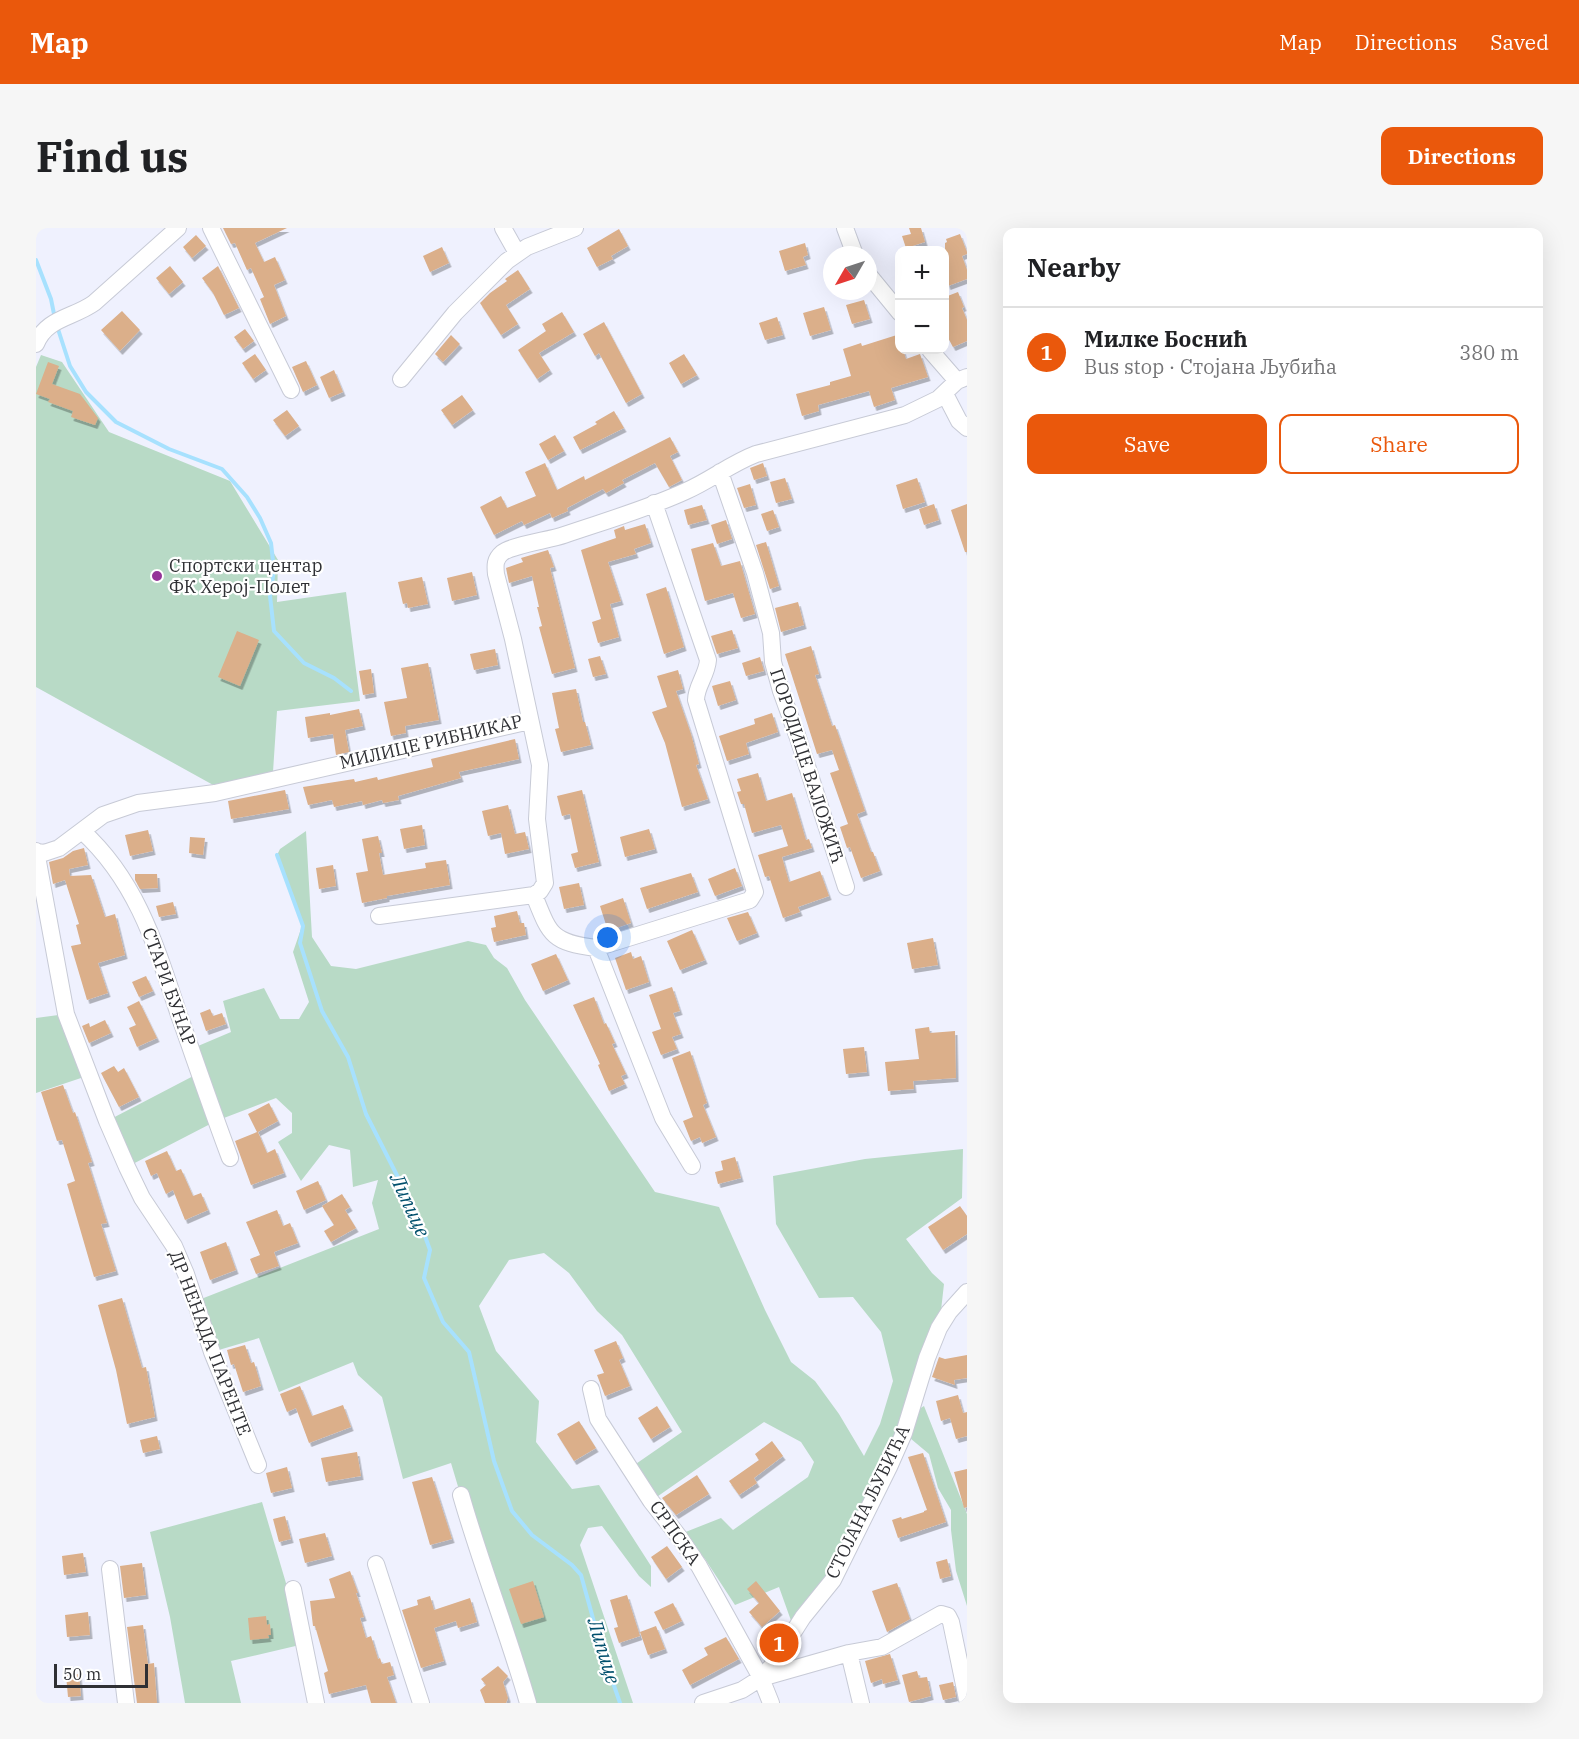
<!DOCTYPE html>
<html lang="en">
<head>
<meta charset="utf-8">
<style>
	:root { --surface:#fff; --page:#f6f6f6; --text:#202124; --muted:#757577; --line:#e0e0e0; --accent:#ea580c }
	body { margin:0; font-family:"IBM Plex Serif",serif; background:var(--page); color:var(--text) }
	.controls { position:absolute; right:18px; top:18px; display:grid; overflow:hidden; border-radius:12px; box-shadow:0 6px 24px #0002 }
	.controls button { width:54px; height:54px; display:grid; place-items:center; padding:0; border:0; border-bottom:2px solid var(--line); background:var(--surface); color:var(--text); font:30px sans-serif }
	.compass { position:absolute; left:787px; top:18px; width:54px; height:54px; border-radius:50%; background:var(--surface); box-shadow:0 6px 24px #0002; rotate:231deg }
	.scale { position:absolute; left:18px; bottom:15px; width:94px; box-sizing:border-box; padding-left:6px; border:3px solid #2f3034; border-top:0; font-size:16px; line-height:21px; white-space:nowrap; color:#2f3034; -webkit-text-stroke:4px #fff; paint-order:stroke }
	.you { position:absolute; left:572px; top:710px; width:21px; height:21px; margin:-15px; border:4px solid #fff; border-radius:50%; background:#1a73e8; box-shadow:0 0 0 9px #1a73e833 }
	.badge { display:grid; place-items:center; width:39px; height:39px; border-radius:50%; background:var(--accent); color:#fff; font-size:20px; font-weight:700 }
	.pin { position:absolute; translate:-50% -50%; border:3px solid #fff; box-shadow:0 2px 6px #0006 }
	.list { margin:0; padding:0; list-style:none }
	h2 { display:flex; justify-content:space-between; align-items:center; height:78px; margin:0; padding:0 24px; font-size:26px }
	h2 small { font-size:20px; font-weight:400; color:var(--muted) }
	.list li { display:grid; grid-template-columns:39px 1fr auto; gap:18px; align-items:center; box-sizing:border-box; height:90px; padding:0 24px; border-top:2px solid var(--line) }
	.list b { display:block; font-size:22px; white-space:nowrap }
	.list p { margin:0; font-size:20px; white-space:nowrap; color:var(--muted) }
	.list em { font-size:20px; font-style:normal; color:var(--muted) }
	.actions { display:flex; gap:12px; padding:18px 24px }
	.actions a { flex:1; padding:14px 0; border:2px solid var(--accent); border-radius:12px; text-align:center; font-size:21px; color:var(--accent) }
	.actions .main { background:var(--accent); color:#fff }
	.map { position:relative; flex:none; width:931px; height:1475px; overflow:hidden; border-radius:12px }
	header { display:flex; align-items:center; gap:36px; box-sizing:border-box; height:84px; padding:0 30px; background:var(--accent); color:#fff }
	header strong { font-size:28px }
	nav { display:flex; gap:33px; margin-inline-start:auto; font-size:21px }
	.intro { display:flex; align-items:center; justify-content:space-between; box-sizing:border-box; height:144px; padding:0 36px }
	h1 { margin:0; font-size:42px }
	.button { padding:15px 27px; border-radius:12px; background:var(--accent); color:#fff; font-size:21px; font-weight:700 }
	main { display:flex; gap:36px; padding:0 36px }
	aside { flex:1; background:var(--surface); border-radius:12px; box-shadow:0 6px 24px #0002 }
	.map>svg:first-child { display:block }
</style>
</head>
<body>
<header>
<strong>Map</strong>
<nav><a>Map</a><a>Directions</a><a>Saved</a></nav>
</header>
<div class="intro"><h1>Find us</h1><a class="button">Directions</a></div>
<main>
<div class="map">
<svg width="931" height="1475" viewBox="0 0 931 1475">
	<defs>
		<filter id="shadow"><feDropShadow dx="2.5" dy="4" stdDeviation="0" flood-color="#0004"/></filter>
	</defs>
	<rect width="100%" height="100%" fill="#eff1fe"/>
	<path fill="#b8dac6" d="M5 127 26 134 73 204 194 253 242 332 241 374 310 364 324 473 241 483 237 544 179 558 0 459V139Z
		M270 603 276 709 295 738 320 741 432 713 450 717 458 730 471 740 489 772 619 964 683 979 729 1082 755 1134 779 1153 803 1186 828 1228 844 1196 857 1153 845 1104 817 1069 783 1070 740 996 737 948 829 931 927 921 926 970 870 1011 896 1045 908 1056 903 1100 875 1186 888 1178 931 1286V1378L920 1343 915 1302V1282L902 1260 893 1226 868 1205 837 1272 758 1401 743 1359 699 1377 669 1331 647 1305 685 1290 697 1302 772 1249 778 1234 765 1214 728 1194 615 1273 594 1240 646 1204 586 1107 561 1083 533 1045 508 1025 473 1032 443 1078 460 1123 503 1173 500 1214 536 1261 563 1257 615 1338V1359L603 1348 566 1298 552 1300 544 1317 597 1475H492L441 1322 415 1235 367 1251 346 1169 322 1147 317 1134 243 1164 223 1110 176 1124 160 1073 343 1001 336 975 342 952 317 959 314 922 293 917 265 953 242 914 256 905V885L240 870 180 893 91 939 71 893 163 845 155 821 195 804 187 773 228 760 244 791H263L273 774 257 724 266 698 241 627 244 621Z
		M30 786 54 847 0 865V790Z
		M226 1274 268 1416 195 1433 205 1475H149L134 1389 114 1304Z"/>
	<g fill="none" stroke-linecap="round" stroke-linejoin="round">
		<path stroke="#a7e1fe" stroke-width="4" d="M0 32 15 71 18 86
			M21 98 34 138 50 164 80 194 133 221 186 241 211 269 224 290 235 315 238 342 234 368 238 403 268 435 298 450 315 463
			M241 627 267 698 264 715 286 783 312 829 330 886 382 989 394 1022 388 1050 407 1094 433 1124 458 1233 476 1283 496 1307 536 1337 545 1347 566 1423 584 1475"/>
	</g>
	<path fill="#dbaf8a" filter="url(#shadow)" d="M187 0H251L219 15 228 34 239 29 249 52 238 57 250 88 234 96 224 71 228 69 215 40 211 42 199 15 195 16Z
		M873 0H885L889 14 870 20 866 8 875 6Z
		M583 1 592 18 575 28 577 31 561 39 551 20Z
		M924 6 931 24V26L926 28 931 42V51L912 58 909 49V15L911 14 910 11Z
		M160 7 170 18 156 30 147 19Z
		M769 15 772 27 767 29 770 37 749 43 743 23Z
		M406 19 413 35 394 44 387 28Z
		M134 38 147 54 133 66 120 50Z
		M182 38 203 80 188 87 177 65 166 50Z
		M482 42 494 61 470 77 482 96 465 107 444 75 454 65 471 53 469 51Z
		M922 64 928 79 926 80 931 92V113L917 119 909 104V69Z
		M828 72 834 91 816 96 810 77Z
		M788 79 795 102 774 108 767 85Z
		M86 83 104 102 84 123 65 102Z
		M526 84 538 104 503 125 514 142 501 151 482 122 510 103 506 96Z
		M741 89 747 107 729 112 723 95Z
		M568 94 606 166 590 175 563 125 559 128 547 106Z
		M209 101 218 113 207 121 198 109Z
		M864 106V122H867L870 131 884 126 892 149 855 160 859 172 838 179 833 163 782 177 783 183 766 188 760 166 794 157V154L815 148 807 121 825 115 826 118Z
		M415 107 424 116 407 134 399 126Z
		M219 126 230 142 217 151 206 135Z
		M648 126 661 147 645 156 633 135Z
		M270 133 281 157 267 164 256 139Z
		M12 134 23 138 16 156 44 166 62 190 59 197 35 189 37 183 12 174 14 171 0 166Z
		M298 142 307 164 293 170 284 149Z
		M426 167 437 182 416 197 405 182Z
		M251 182 263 198 249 208 237 192Z
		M578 183 588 200 544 222 537 209 561 196 559 194Z
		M519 207 528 223 512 232 503 216Z
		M634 209 642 224 634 228 646 252 633 259 619 235 586 252 588 255 570 265 567 261 531 280 532 283 516 290 514 285 488 297 486 293 458 307 444 279 465 268 471 280 500 268 489 244 509 235 521 262 548 248 549 252Z
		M727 235 731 248 718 252 714 240Z
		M749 250 756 271 740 275 734 254Z
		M881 250 889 274 867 281 860 257Z
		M714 256 720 277 708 280 701 260Z
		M898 276 903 292 888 297 883 281Z
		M931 276V324H929L915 282Z
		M666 277 671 292 652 297 648 282Z
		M737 282 743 299 731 303 725 286Z
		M690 292 696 311 681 316 675 297Z
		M609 296 615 315 598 321 600 326 572 334 585 373 574 376 583 409 562 415 556 394 565 391 545 322 580 310 578 302 588 298 589 302Z
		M730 314 743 358 734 361 720 317Z
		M677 315 685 338 704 333 719 386 705 390 697 365 669 373 655 321Z
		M512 322 518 339 514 340 539 440 516 446 503 399 506 398 501 379H503L496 348 473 355 470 340 487 334 485 330Z
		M436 344 441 367 416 373 411 350Z
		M386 349 392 376 372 380 371 375 367 376 362 354Z
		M630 359 648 419 628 426 610 366Z
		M762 374 768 397 745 404 739 380Z
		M696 402 702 420 681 426 675 408Z
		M201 403 223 412 204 458 182 449Z
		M775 418 783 446 779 447 796 498 799 497 829 583 821 586 835 624H837L844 643 825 650 814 619 811 620 804 599 812 596 794 545 803 542 796 522 781 526 749 426Z
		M459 421 462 437 438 442 434 426Z
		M564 428 570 446 557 449 552 431Z
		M724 429 728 443 710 448 706 435Z
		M392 435 403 492 369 498 370 505 355 508 348 474 371 470 365 440Z
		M335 441 338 465 327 467 323 443Z
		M642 442 647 461 640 463 655 506 663 536 660 537 672 571 646 579 629 515 616 484 631 479 621 448Z
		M694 453 700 472 682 478 676 458Z
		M540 461 547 494H549L555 517 525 524 519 501 523 500 516 465Z
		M323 481 327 498 309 502 313 524 300 527 297 506 272 510 269 489 294 485V487Z
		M736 485 742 504 710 515 713 526 691 533 683 508 719 496 718 491Z
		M479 511 483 531 423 544 425 550 362 568 363 572 347 575 346 572 327 577 326 573 298 579 296 572 272 577 267 559 318 551 319 554 341 549 342 552 367 546 397 539 395 531Z
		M722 545 730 573 756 565 770 612 773 611 776 620 746 629 753 654 784 643 793 668 762 679 764 684 747 690 733 648 729 649 722 627 752 618 745 597 716 605 708 576H705L701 564 705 563 701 551Z
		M249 562 253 581 195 591 192 573Z
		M546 562 563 634 539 640 535 626 542 624 534 586 526 588 521 568Z
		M472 577 479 606 489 604 493 621 469 626 465 605 452 608 446 583Z
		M386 597 389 617 368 621 364 601Z
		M613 601 619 621 589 629 584 609Z
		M112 602 117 623 94 628 89 607Z
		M342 608 346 625H343L347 647 390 640 389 635 410 632 414 657 351 668V670L326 675 320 645 332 643 326 611Z
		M154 609 169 610 167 627 153 625Z
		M48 620 52 637 33 641 34 648 55 647 69 689 79 686 89 727 62 735 72 765 51 772 35 718 45 716 40 697 43 696 29 652 17 656 13 634 27 630 37 623Z
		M297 637 300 658 283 661 280 640Z
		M699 640 706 658 679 668 672 651Z
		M655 645 662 664 611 681 604 660Z
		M99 646H121L122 660 104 661 99 652Z
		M543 655 548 677 528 681 523 659Z
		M587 670 595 695 572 703 564 678Z
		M137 674 140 686 123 689 120 678Z
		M481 683 484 695H488L490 707 458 714 455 700 460 699 458 688Z
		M712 684 721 705 701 713 691 690Z
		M656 702 669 732 644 742 631 713Z
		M897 710 902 737 876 741 871 715Z
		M595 724 597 731 605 728 613 754 590 762 579 730Z
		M520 726 532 752 507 763 495 736Z
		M110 748 117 763 103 769 96 754Z
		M636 759 644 783 637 785 645 806 636 809 641 821 625 827 616 804 625 801 613 767Z
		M558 769 568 796 570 795 579 815 576 816 590 846 585 848 589 856 573 863 562 837 564 836 537 777Z
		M103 773 121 810 101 819 93 800 100 797 91 779Z
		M174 781 177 788 186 785 190 796 170 803 164 785Z
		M69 792 75 805 53 815 46 798 53 795 54 799Z
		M893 799 894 805 919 803 920 850 877 853 878 861 852 863 849 834 883 831 879 801Z
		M828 819 831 844 810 846 807 821Z
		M654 823 671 875 667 877 680 909 666 915 664 909 655 913 647 893 657 889 636 830Z
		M78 838 82 844 88 840 103 869 83 879 65 845Z
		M27 857 37 885 39 884 56 934 52 935 71 995 65 996 80 1043 58 1049 31 956 39 953 26 912 21 913 5 864Z
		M233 875 242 893 222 904 231 925 239 921 248 945 215 957 199 913 221 904 212 886Z
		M131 923 140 943 145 941 157 968 165 965 172 982 149 992 137 962 130 966 121 945 115 948 109 933Z
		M699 929 705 950 682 956 679 944 687 942 685 933Z
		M282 953 290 972 268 982 260 963Z
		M306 966 314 979 309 982 320 1000 295 1014 288 1003 298 997 286 978Z
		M924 978 931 988V1006L907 1022 892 999Z
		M241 982 247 998 254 995 262 1015 238 1024 243 1038 220 1046 214 1031 224 1027 210 994Z
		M190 1014 200 1042 174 1052 164 1024Z
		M86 1070 106 1140 110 1139 119 1189 91 1196 80 1142 62 1077Z
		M580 1113 587 1130 583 1132 594 1158 569 1168 561 1147 568 1145 558 1122Z
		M209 1117 215 1135 218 1134 225 1158 207 1164 198 1136 195 1137 191 1122Z
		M931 1127V1150L918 1152 919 1157 896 1149 903 1129 909 1131Z
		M264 1158 276 1188 307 1177 315 1199 273 1215 260 1180 251 1184 244 1166Z
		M922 1167 927 1185 931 1184V1208L920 1211 914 1190 905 1193 900 1173Z
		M621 1178 634 1199 615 1211 602 1190Z
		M543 1193 560 1220 538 1233 521 1206Z
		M121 1208 124 1221 107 1225 104 1212Z
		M736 1213 747 1228 718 1250 721 1255 703 1267 693 1253 723 1232 719 1226Z
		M321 1224 325 1248 290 1254 285 1230Z
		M887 1225 910 1294 862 1310 856 1292 865 1289 866 1291 888 1284V1283L891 1282 872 1229Z
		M251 1239 256 1260 235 1265 230 1245Z
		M931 1241V1279L928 1280 918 1244Z
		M661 1247 673 1266 640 1287 626 1270Z
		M396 1249 416 1311 394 1317 376 1254Z
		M249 1288 255 1311 243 1314 237 1291Z
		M289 1305 296 1328 269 1335 263 1311Z
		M631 1318 646 1339 630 1351 615 1329Z
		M47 1325 50 1344 28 1347 26 1328Z
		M911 1331 915 1348 904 1351 900 1334Z
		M106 1335 110 1367 88 1370 84 1338Z
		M314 1343 322 1365H320L328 1389 324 1390 330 1410 335 1408 342 1431 344 1430 346 1436 354 1434 358 1447 351 1449 360 1475H335L330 1457 293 1466 288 1445 292 1443 279 1398H277L274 1373 299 1370 293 1351Z
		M497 1353 508 1389 485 1396 473 1361Z
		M720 1353 744 1383 726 1399 713 1384 723 1375 711 1361Z
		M861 1355 874 1391 851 1404 836 1363Z
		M591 1367 604 1408 583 1415 578 1400 582 1399 574 1372Z
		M394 1368 398 1382 434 1370 441 1394 422 1400 420 1393 398 1400 408 1433 385 1440 366 1382 382 1377 381 1372Z
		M637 1375 646 1393 627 1402 618 1384Z
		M52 1384 54 1407 31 1409 29 1387Z
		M230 1388 231 1397 234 1396 235 1407H232L233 1410 214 1412 212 1390Z
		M107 1397 112 1436 118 1435 121 1475H101L91 1399Z
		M620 1398 629 1421 612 1427 604 1404Z
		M690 1409 703 1431 654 1457 646 1442 672 1427 668 1420Z
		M854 1426 862 1452 847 1456 846 1451 835 1455 829 1433Z
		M462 1438 472 1448 467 1454 472 1470 470 1475H449L444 1462 450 1457 445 1451Z
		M881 1443 883 1450 891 1449 895 1468 873 1474 866 1447Z
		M43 1446 45 1468 32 1469 30 1447Z
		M917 1454 920 1469 907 1472 903 1457Z"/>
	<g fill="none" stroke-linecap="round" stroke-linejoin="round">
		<g stroke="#c7cad6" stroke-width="18">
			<path id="minor" d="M175 0 255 162
				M467 0 481 25
				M809 0 819 27
				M832 46 864 85
				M0 116C10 90 37 90 58 75L142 0
				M894 122 921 153
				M365 151 419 85 471 33 491 19 539 0
				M909 166 923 193 931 200
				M684 244 719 345 735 405 737 434 745 463 762 510 810 659
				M46 603C101 653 120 718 143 787 160 835 176 882 194 930
				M0 623 30 786 71 893 91 939 106 970 138 1018 150 1046 176 1124 222 1237
				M1 624 8 625 23 620 67 587 102 575 179 565 494 493
				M498 667C514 707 515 714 560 720L714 672 719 664 660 472C660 458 671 447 672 432L618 275
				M343 688 498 667 504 663 509 655 501 591 504 537 477 411 460 346C459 337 459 331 466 325 476 317 514 312 528 307 569 293 611 281 650 263 675 252 694 236 720 226L869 187 902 171 921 153 931 149
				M560 720 627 890 656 938
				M555 1161 562 1191 615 1273 644 1310 663 1338 725 1450 735 1475
				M425 1267C445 1337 472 1405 492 1475
				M340 1336 385 1475
				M74 1341 90 1475
				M257 1361 280 1475
				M813 1425 825 1475
				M725 1450 813 1425 846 1419 905 1386 912 1388 915 1394 931 1471
				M667 1475 706 1462 725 1450 735 1439 767 1389 797 1352 853 1239 868 1205 891 1130 903 1100 913 1084 931 1064"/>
		</g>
		<use href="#minor" stroke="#fff" stroke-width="16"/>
	</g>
	<circle fill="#943298" stroke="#fff" stroke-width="2" cx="121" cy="348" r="6"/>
	<g text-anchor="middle" stroke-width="4.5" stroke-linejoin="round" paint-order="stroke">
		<g font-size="18" fill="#2f3034" stroke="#fff" text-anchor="start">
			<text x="133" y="344">Спортски центар<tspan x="133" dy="21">ФК Херој-Полет</tspan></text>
		</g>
		<g font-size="18" fill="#2f3034" stroke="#fff">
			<text transform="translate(395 514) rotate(-13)" y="6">МИЛИЦЕ РИБНИКАР</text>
			<text transform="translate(771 538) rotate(72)" y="6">ПОРОДИЦЕ ВАЛОЖИЋ</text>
			<text transform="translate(133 759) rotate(70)" y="6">СТАРИ БУНАР</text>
			<text transform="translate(174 1115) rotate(69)" y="6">ДР НЕНАДА ПАРЕНТЕ</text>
			<text transform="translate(832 1274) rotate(-64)" y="6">СТОЈАНА ЉУБИЋА</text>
			<text transform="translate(639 1305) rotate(55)" y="6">СРПСКА</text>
		</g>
		<g font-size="20" font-style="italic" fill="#004f6c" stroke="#fff">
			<text transform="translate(374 977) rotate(65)" y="7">Липице</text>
			<text transform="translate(568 1423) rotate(73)" y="7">Липице</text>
		</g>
	</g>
</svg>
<div class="controls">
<button>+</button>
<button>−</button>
</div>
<svg class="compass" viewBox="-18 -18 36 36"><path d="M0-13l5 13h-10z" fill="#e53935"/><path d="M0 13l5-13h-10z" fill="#757577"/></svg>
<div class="scale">50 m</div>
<div class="you"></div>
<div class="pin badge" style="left:743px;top:1415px">1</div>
</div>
<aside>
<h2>Nearby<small></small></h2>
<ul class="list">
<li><span class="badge">1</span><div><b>Милке Боснић</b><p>Bus stop · Стојана Љубића</p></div><em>380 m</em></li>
</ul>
<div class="actions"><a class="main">Save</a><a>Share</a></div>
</aside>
</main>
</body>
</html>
